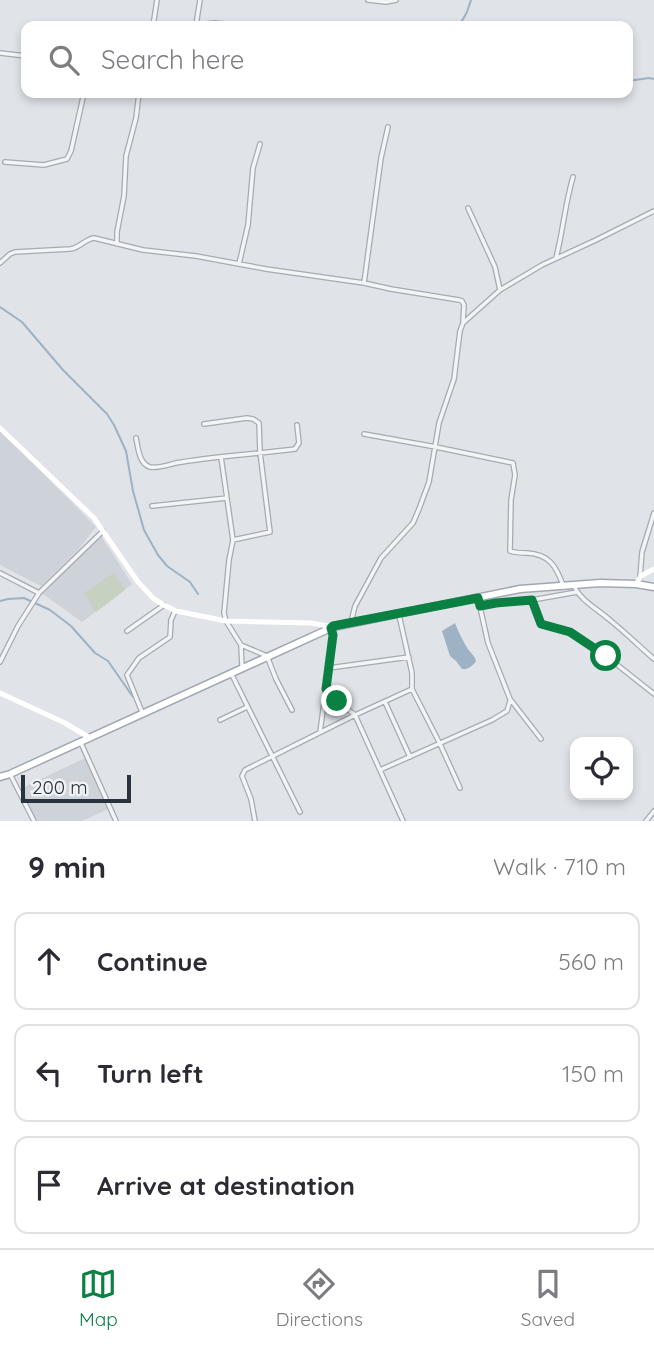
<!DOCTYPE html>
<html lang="en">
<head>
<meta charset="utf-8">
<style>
	:root { --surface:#fff; --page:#f7f7f7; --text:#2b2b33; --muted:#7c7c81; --line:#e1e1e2; --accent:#0b8043 }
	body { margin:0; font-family:Quicksand,sans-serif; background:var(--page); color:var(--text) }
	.controls { position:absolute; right:21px; bottom:21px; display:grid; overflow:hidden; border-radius:14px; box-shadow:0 4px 10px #0003 }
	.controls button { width:63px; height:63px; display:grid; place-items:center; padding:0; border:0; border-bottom:2px solid var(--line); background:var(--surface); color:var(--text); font:35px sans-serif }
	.scale { position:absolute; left:21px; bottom:18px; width:110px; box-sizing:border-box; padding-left:7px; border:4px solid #2a323e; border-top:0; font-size:19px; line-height:24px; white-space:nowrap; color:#2a323e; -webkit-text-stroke:5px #eff2f5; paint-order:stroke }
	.stop { position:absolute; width:21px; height:21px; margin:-16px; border:5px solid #0b8043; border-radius:50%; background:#fff }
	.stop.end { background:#0b8043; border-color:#fff; box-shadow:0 2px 7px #0008 }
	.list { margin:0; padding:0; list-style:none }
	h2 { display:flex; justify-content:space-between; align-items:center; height:91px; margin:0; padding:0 28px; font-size:30px }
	h2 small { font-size:23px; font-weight:400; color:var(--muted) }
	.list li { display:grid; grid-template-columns:46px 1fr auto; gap:21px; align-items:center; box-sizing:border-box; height:98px; margin:0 14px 14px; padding:0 14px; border:2px solid var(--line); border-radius:14px }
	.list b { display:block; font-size:26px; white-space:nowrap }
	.list em { font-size:23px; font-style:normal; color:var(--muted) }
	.icon { flex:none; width:38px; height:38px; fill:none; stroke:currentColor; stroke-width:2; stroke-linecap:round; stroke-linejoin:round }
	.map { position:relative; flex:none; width:654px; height:821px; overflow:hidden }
	.search { position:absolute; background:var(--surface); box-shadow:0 4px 10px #0003; left:21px; right:21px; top:21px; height:77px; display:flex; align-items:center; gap:18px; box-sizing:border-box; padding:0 24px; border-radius:14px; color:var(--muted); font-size:26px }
	.sheet { height:427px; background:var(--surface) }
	nav { display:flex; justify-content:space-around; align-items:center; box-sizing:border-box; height:98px; border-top:2px solid var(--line); background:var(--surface); font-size:19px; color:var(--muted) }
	nav a { display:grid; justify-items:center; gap:4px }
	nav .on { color:var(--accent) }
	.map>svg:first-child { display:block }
</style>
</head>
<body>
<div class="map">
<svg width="654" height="821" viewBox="0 0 654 821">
	<rect width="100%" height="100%" fill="#e0e3e8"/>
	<path fill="#ced2d9" d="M0 430 96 527 78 550 41 586 0 565Z
		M101 536 132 584 82 622 43 594 93 542Z
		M85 758 108 809 82 821H36L20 789Z"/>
	<path fill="#c6d1c1" d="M114 573 125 590 96 612 84 593Z"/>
	<path fill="#9db2c5" d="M455 623C458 631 462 639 466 646 469 652 474 654 476 661 473 666 467 670 462 669L456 661 450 656 442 631Z"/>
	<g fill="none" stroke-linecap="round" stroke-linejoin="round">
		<path stroke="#9db2c5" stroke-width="2" d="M459 26 467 12 471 0
			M628 81 649 78 654 79
			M0 307 22 322 63 370 107 414 114 425 126 451 133 491 144 530 158 555 167 566 190 582 198 594
			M0 601 8 599 24 598 50 610 71 626 95 653 108 661 133 697"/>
		<g stroke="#a6aab2" stroke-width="6">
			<path id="street" d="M368 0 386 2 396 0
				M196 25 215 23 245 26
				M196 25 200 0
				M153 26 157 0
				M0 53 26 56
				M5 162 44 165 67 159 71 151 84 93
				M468 208 495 267 500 290
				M117 244V232L124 196 126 156 136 118 139 93
				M556 258C563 231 565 204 573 177
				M0 263 10 254 15 252 70 249C80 248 85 239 94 238L143 250 196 256 266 269 364 283 391 289 459 300 462 301 464 305 463 321
				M239 264 248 225 253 168 260 144
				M364 283 381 158 388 127
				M204 424 247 418 253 419 259 423 260 452 270 532 233 540 229 560 224 613 226 621 241 645 242 667
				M364 434 436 447 513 463 515 475 511 500 510 551C516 553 520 553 527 553 549 554 556 566 563 585
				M136 438C138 447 139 464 150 467 159 469 172 463 182 462 219 456 257 454 295 449L299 443 297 425
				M221 457 233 540
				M152 506 227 498
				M0 573 39 593
				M640 577 642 552 654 513
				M574 586C581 601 599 610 611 621 626 633 640 647 654 659
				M478 598 488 643 510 699 541 739
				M532 600 541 624 570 632 606 656 654 694
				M480 606 497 602 532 600 577 592
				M351 622 355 606 381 558 413 523 419 509 429 482 439 423 454 379 460 331 463 323 500 290 542 265 596 240 654 211
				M127 631 164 605
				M241 645 267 656 276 679 292 710
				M0 662 18 626 39 593 103 531
				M329 668 409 657
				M231 673 300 812
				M326 689 332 697 355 715 403 821
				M412 689 440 744 460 788
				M385 702 410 757
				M142 712 127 675 139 658 170 637 171 620 175 611
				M220 720 247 707
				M320 732 333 637 331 628
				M81 743 116 821
				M380 770 492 720 507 711 510 701
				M10 774 34 821
				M255 821 251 799 242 776 245 770 355 715 412 689V673L399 615
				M646 821 654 811"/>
		</g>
		<g stroke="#a0a8b2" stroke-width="9">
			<path id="primary" d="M0 777 10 774 333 627 520 589 600 583 636 584 654 587"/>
		</g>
		<use href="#street" stroke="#f2f4f6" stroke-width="3.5"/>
		<path stroke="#fff" stroke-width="5" d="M0 428 94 518 138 582 154 599 164 605 176 611 226 621 311 623 333 627
			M636 584 641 576 654 569
			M0 693 65 723 90 738"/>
		<use href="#primary" stroke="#fff" stroke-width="6"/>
	</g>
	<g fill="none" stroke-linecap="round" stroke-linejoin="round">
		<path stroke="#0b8043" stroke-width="9" d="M337 701 326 689 333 635 331 628 333 626 478 598 480 606 496 603 532 600 541 624 570 632 606 656"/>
	</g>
</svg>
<div class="controls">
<button><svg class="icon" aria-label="locate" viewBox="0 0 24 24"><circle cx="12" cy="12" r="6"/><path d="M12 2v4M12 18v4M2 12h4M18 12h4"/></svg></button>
</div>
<div class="scale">200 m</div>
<div class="stop" style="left:606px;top:656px"></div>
<div class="stop end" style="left:337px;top:701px"></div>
<div class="search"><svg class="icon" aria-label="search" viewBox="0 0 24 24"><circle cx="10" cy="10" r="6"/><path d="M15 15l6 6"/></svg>Search here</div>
</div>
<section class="sheet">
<h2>9 min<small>Walk · 710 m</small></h2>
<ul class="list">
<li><svg class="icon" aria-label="ahead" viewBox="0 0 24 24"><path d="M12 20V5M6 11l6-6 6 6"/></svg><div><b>Continue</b></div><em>560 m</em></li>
<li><svg class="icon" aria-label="left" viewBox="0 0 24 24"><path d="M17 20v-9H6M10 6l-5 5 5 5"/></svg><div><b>Turn left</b></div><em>150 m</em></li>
<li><svg class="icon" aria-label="arrive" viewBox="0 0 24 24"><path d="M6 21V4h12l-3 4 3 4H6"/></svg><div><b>Arrive at destination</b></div></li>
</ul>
</section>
<nav>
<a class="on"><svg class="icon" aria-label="map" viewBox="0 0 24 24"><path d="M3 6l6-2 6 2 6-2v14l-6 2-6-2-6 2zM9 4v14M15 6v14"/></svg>Map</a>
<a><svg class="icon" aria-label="directions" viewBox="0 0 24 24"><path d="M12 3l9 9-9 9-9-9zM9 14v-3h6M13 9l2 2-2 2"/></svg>Directions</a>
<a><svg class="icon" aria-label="saved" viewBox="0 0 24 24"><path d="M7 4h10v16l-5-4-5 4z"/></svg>Saved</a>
</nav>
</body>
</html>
